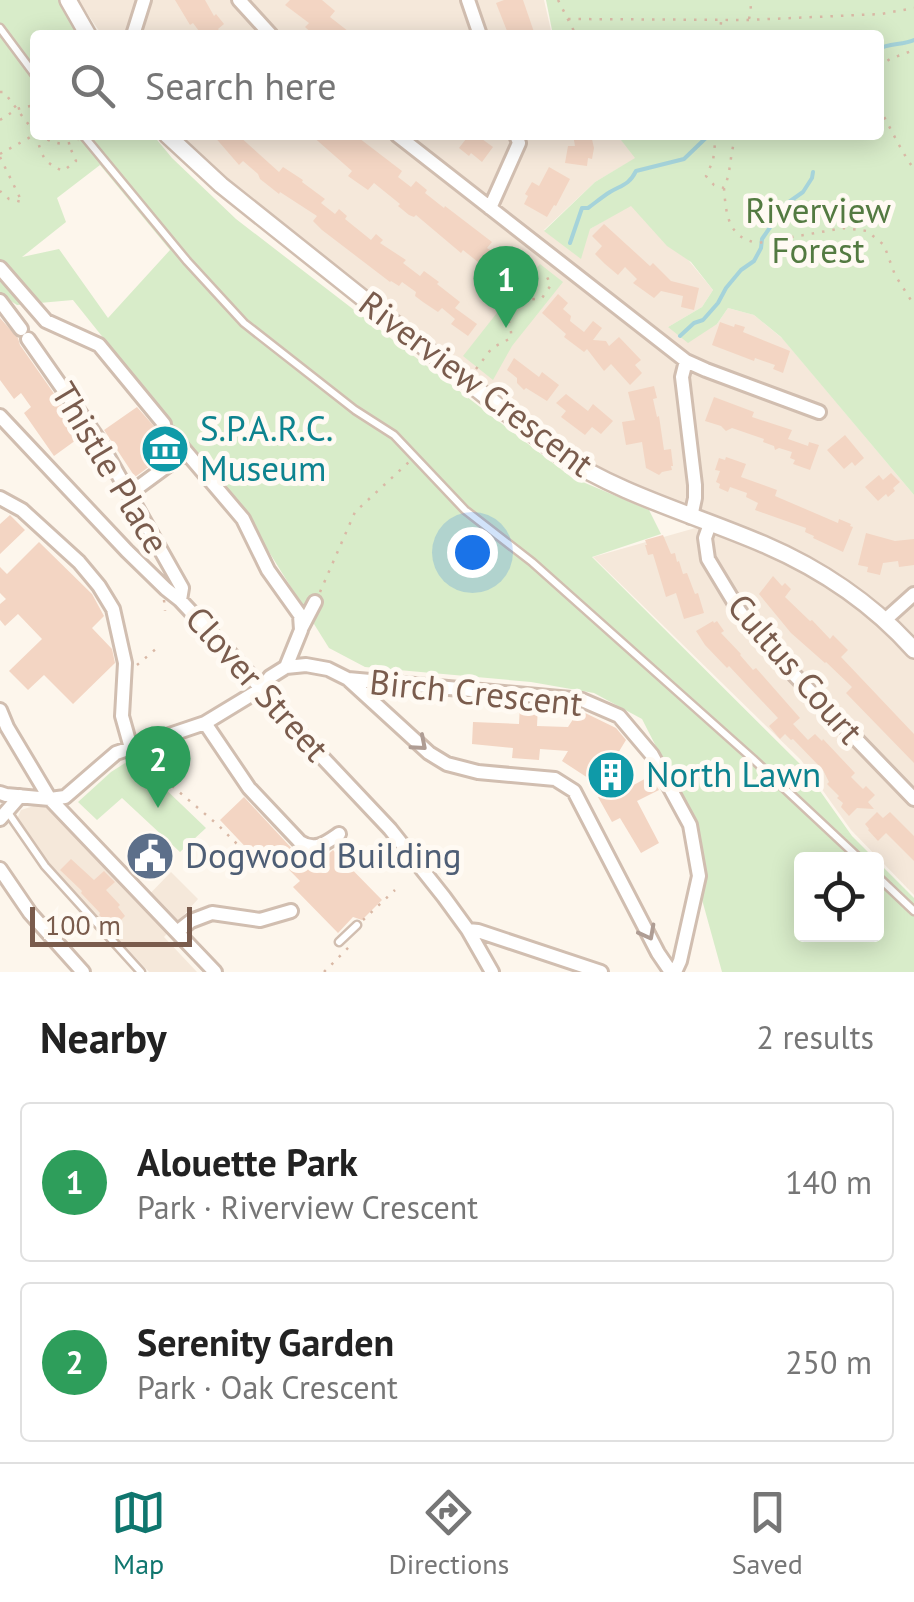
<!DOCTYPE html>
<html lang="en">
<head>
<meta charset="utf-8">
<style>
	:root { --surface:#fff; --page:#f6f6f6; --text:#222; --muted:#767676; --line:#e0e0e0; --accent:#0f766e }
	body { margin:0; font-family:"PT Sans",sans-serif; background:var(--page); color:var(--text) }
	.controls { position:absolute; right:30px; bottom:30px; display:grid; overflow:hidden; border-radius:10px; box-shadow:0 5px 25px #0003 }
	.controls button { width:90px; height:90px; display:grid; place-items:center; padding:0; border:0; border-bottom:2px solid var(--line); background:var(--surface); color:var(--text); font:50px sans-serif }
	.scale { position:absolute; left:30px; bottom:25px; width:162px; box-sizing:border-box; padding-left:10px; border:5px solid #7a5c4d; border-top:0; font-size:28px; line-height:35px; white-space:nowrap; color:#7a5c4d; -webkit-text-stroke:8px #fffaf3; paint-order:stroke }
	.you { position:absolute; left:472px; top:552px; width:35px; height:35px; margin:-25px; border:8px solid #fff; border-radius:50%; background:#1a73e8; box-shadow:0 0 0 15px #1a73e833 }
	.badge { display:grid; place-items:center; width:65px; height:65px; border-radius:50%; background:var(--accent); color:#fff; font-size:32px; font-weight:700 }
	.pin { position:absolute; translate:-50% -82px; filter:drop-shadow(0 2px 5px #0008) }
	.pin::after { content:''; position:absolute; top:52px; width:35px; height:30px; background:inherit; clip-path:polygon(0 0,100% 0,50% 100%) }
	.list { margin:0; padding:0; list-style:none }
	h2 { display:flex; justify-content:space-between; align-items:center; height:130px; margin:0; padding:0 40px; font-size:42px }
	h2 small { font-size:32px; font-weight:400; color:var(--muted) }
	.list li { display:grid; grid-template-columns:65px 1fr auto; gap:30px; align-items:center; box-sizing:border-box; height:160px; margin:0 20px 20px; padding:0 20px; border:2px solid var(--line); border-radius:10px }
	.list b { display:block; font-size:38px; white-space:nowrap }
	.list p { margin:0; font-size:32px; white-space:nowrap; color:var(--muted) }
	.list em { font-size:32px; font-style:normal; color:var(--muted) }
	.icon { flex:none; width:55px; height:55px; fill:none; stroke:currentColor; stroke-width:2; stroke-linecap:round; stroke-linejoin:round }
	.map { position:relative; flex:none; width:914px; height:972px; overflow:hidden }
	.search { position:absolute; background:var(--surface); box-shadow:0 5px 25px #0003; left:30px; right:30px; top:30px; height:110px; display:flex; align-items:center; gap:25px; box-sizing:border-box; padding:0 35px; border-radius:10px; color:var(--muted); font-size:38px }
	.sheet { height:490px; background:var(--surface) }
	nav { display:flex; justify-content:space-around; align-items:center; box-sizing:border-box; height:140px; border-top:2px solid var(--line); background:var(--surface); font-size:28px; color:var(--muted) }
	nav a { display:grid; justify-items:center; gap:5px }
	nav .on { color:var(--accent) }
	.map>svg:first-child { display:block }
</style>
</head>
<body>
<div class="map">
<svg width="914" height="972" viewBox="0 0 914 972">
	<rect width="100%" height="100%" fill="#fdf6ec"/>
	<path fill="#f5e8da" d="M78 0H544L552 35H102Z
		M178 135H617L636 158 595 182 544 230 590 229 639 200 713 290 702 307 668 327 717 324 728 308 754 315 783 339 914 495V895L851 830 801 760 593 557 713 523 649 491 583 463 433 352 224 176Z
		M43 803 139 905 171 872 198 899 164 937 197 972H149L27 840 17 819 21 810Z"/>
	<path fill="#d8ecc9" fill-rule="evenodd" d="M0 0H59L79 35H35V135H153L172 158 236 219 571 477 649 510 661 534 592 557 803 767 852 836 875 859H802V934H876L877 861 914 898V972H722L701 896V856L689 811 642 719 594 693 531 682 365 667 329 648 249 520 73 300 17 305 0 294ZM100 165 170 250 108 318 59 249 22 257 66 222 57 198Z
		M546 0H914V495L781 337 754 315 728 308 717 324 688 343 668 327 702 307 713 290 691 262 667 246 631 206 590 229 581 259 544 231 595 182 635 158 617 135H879V35H553Z
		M540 264 563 282 512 346 493 380 463 356 500 309Z
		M133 758 206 828 180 852 122 798 97 820 78 802 111 772Z"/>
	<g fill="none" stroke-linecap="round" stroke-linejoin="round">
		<path stroke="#a5d3da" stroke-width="4" d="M879 49C888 43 903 45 914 40
			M570 243 582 208H588C595 203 602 197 610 192 622 185 629 185 636 171L684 159 709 135
			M680 336 694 323 703 320 718 303 726 288 741 270 754 261 761 248 762 239 786 204 803 192 812 178 813 172"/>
	</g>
	<path fill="#f3d5c3" d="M175 0H205L214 16 216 14 224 24 218 29 223 35H202L193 23 190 25Z
		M290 0H322L335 11 330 17 353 35H314L305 27 309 23 285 5Z
		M504 0H523L534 32 526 35H511L509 30 507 31 496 3Z
		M213 135H238L279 172 283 167 303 180 302 182 325 199 321 203 335 214 339 209 347 216 345 219 371 240 376 234 383 240 380 243 406 260 403 263 420 276 424 271 439 282 437 284 460 302 455 308 477 324 468 336 451 324 455 319 442 308 438 312 423 302 415 296 416 292 402 282 399 286 391 281 390 282 322 230 313 221 317 216 280 192 279 194 260 179 258 174 243 161 239 165Z
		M311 135H355L402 171 398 177 411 187 416 181 427 190 425 193 444 208 445 206 492 242 487 248 501 258 506 252 517 261 509 270 517 277 507 290 490 277 493 274 463 250 461 253 416 215 414 217 409 215 398 206 400 204 374 183 368 190 355 181 348 176 352 171Z
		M469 135H486L482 139 493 147 482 162 471 153 469 156 459 148Z
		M573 135H591L594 148 592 159 588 158 587 166 565 163 568 146H575Z
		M549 167 570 179 556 206 554 205 547 217 524 204 528 196 525 194 532 182 539 186Z
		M604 224 650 266 653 263 671 281 699 288 694 310 681 307 683 296 661 291 654 298 633 283 637 279 625 267 618 275 605 264 595 254 602 246 592 236Z
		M558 294 568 303 563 309 571 316 570 321 584 332 593 321 602 328 593 340 606 341 609 346 619 337 641 360 635 365 642 373 630 385 611 364 604 371 587 349 584 352 564 337 566 334 542 313Z
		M0 318 18 338 20 345 83 435 54 456 24 413 31 407 21 393 14 399 0 380Z
		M720 322 734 327 735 324 745 327 743 332 790 351 783 373 773 369 775 365 755 358 754 361 712 345Z
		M514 358 539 377 542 372 559 385 547 401 526 388 524 390 517 383V378L507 370Z
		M654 386 657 398 653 399 657 417 659 416 664 450 671 449 673 466H671L672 470 662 472 659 475 646 468 642 442 626 445 622 422 635 420 628 392Z
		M566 394 588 411 593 404 613 421 601 434 592 427 585 435 561 417 566 411 556 403Z
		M714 397 754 412 752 417 792 430 788 439 808 446 809 442 819 445 810 470 793 464 795 460 790 458 792 452 779 448 775 450 774 446 763 442 764 439 732 428 726 431 721 426 705 421Z
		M137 407 160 433 172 450 135 477 104 430Z
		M845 435 864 458 855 466 852 462 844 469 827 450Z
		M726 457 746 464 741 477 777 490 775 496 838 523 839 519 851 524 850 526 853 527 843 552 813 538 814 536 805 532 806 528 755 510 758 503 746 497 747 493 730 487 728 492 719 488 720 484 716 482 720 471 715 470 719 458 725 460Z
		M891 473 900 482 893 488 895 491 888 497 886 494 878 501 865 487 879 475 883 480Z
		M10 515 25 530 0 554V524Z
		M866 533 895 541 914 539V565L899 567 898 561 883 563 880 575 867 572 868 567 858 565Z
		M663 535 671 554 675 553 677 562 679 561 683 574 687 573 695 594 698 593 704 613 684 619 676 593 666 597 653 554 648 555 645 545H647L645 540Z
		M39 542 92 594 104 616 92 628 112 649 115 663 73 704 44 675 28 690 9 671 42 639 18 614 5 626 0 620V604L6 599 0 593V567L7 574Z
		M773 576 782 586 785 583 791 589 785 597 810 621 812 620 830 639 833 635 848 650 841 657 914 734V763L846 693 852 687 826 662 825 663 791 633 759 594Z
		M713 621 714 623 717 621 724 631 721 633 741 654 740 655 753 670 756 668 800 718 793 724 808 740 815 734 822 741 823 739 855 773 851 777 863 789 866 786 875 795 868 802 874 809 857 808 849 816 841 807 843 803 837 798 839 796 827 784 829 782 823 770 793 739 791 740 785 734 780 739 769 726 778 718 729 666 727 668 705 645 696 631Z
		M520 704 538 706 537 726 568 727 579 710 616 728 626 740 615 758 630 787 650 776 659 790 637 801 659 843 641 853 620 818 612 822 598 797 607 792 594 767 588 778 562 761 568 751 540 749 539 760 512 758 513 748 472 744 473 722 519 724Z
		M244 797 311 869 333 850 382 900 362 920 353 917 338 933 293 887 300 881 269 849 258 860 220 820Z
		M877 812 883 818 890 812 914 836V861L886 833 878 841 868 830 869 829 865 824Z
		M150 836 170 856 149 876 129 856Z
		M71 859 94 880 104 871 115 882 106 890 120 905 118 907 125 916 113 928 99 915 100 913 81 893 82 891 60 870Z"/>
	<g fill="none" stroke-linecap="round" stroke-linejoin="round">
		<g stroke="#d1beb0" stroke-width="11">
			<path id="service" d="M0 28 35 75
				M83 135 187 261 244 323 355 410 394 435 465 510 532 562 753 759 860 859
				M7 811 45 866 141 972
				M876 875 914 911
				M339 942 357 925"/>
		</g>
		<g stroke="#d1beb0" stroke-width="18">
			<path id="minor" d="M239 0 271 35
				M468 0 480 35
				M133 35 144 0
				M397 135 686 361 706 370 819 412
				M490 208 519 143 516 135
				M0 268 46 321 99 345 164 424
				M0 301 21 329
				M28 339 98 439 182 588 180 600
				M686 361 682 377 695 485V498L691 517
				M0 416 127 551 166 589 180 600 249 674 273 705 390 829 444 897 468 930 492 972
				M170 433 243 519 268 570 300 615 301 630 286 667
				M129 494 186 452
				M0 498 22 510 79 562 99 586 113 609 125 663 122 716 131 748
				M710 524 705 538 708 559 740 612 776 656 914 799
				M885 620 914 594
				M302 627 315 602
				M348 679 582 700 619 716 652 755 690 825 699 876 680 961 675 972
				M0 710 7 727 50 799 65 797 116 753 205 723 261 689 270 677 286 667 306 665 328 669 348 679 429 753 447 764 478 772 555 779 574 791 658 953 671 972
				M205 723 249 788 300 842C315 852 326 843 339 834
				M0 793 6 795 50 799 215 972
				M0 819 20 796
				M0 869 30 913 83 972
				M468 930 478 931 601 972
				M177 932 191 921 212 913 260 920 291 911"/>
		</g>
		<g stroke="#d1beb0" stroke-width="20">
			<path id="tertiary" d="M68 0 88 35
				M167 135 221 185 557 453C621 495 693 514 763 544 819 568 873 604 914 650"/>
		</g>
		<path stroke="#d9b8a5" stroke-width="2.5" stroke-dasharray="2.5 8" stroke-linecap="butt" d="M558 0 576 35
			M568 19 748 20 881 14 914 8
			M749 19 751 10 750 0
			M720 35 721 22
			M879 67 890 59 914 50
			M0 92H4L35 133
			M879 108C891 128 900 150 914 169
			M0 120 17 109 35 105
			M36 135C42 155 42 162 63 171L76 161 69 145
			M38 135C52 142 63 148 78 140
			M670 135H669H670
			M716 135 713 161 706 176 714 185 724 188C732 171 729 152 737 135
			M0 154 34 135
			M0 157 22 202 9 199 0 191
			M724 188C726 215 728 238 758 243L844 228 867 231 884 245 895 275 914 305
			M476 369 492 348 511 338C513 327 500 307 516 301 524 299 534 300 542 298L551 285 547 277 551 273
			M320 592 355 512 410 461
			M164 600 165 611
			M137 665 157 648
			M139 760 171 785 218 825 254 861
			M363 920 395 890
			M324 972 349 947"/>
		<use href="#service" stroke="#fff" stroke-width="6"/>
		<use href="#minor" stroke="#fff" stroke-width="12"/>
		<use href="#tertiary" stroke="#fff" stroke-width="15"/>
	</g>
	<defs><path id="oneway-chevron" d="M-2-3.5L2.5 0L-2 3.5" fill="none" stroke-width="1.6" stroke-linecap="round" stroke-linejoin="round" transform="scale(2.5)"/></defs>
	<g stroke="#af9d94">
		<use href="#oneway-chevron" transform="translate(420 744) rotate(41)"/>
		<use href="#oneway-chevron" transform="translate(648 933) rotate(62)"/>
	</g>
	<defs>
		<g id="museum-disc" transform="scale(2.5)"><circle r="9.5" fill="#0f9aa8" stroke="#fffaf3"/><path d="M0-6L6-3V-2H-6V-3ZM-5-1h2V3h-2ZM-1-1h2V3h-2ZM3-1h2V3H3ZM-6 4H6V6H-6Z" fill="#fff"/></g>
		<g id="building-disc" transform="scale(2.5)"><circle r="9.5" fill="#0f9aa8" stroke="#fffaf3"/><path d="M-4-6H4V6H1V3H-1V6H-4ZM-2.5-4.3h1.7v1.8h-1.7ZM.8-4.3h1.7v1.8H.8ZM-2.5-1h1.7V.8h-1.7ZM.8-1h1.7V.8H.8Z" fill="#fff"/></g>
		<g id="civic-disc" transform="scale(2.5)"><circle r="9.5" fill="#5c6f8a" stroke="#fffaf3"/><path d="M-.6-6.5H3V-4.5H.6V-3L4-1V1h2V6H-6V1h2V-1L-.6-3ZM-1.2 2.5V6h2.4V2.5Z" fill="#fff"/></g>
	</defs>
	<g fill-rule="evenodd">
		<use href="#museum-disc" x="165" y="449"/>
		<use href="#building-disc" x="611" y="775"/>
		<use href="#civic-disc" x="150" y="856"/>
	</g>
	<g text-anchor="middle" stroke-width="10" stroke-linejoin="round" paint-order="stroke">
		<g font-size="35" fill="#537a41" stroke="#fffaf3">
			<text x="818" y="223">Riverview<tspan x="818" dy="40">Forest</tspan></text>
		</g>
		<g font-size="35" fill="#7a5c4d" stroke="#fffaf3">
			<text transform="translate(476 384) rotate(37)" y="12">Riverview Crescent</text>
			<text transform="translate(110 468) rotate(59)" y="12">Thistle Place</text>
			<text transform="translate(795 669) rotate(49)" y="12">Cultus Court</text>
			<text transform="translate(257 684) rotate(48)" y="12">Clover Street</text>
			<text transform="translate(476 693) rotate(6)" y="12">Birch Crescent</text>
		</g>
		<g font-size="35" fill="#0d838f" stroke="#fffaf3" text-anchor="start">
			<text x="200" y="441">S.P.A.R.C.<tspan x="200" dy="40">Museum</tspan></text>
			<text x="646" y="787">North Lawn</text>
		</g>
		<g font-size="35" fill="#4e5e75" stroke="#fffaf3" text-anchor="start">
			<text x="185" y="868">Dogwood Building</text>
		</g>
	</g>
</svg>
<div class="controls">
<button><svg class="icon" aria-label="locate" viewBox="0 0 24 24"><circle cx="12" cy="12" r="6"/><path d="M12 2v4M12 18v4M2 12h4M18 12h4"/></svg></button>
</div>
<div class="scale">100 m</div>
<div class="you"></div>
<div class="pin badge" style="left:506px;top:328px;background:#2e9e5b">1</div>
<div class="pin badge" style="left:158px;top:808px;background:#2e9e5b">2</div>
<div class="search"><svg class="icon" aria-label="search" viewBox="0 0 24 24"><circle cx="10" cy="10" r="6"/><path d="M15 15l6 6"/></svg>Search here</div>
</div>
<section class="sheet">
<h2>Nearby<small>2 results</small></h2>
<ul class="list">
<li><span class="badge" style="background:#2e9e5b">1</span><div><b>Alouette Park</b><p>Park · Riverview Crescent</p></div><em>140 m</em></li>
<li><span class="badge" style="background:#2e9e5b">2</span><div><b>Serenity Garden</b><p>Park · Oak Crescent</p></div><em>250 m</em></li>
</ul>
</section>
<nav>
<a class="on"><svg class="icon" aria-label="map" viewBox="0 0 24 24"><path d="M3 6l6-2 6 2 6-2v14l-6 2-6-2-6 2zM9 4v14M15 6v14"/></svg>Map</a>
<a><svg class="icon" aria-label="directions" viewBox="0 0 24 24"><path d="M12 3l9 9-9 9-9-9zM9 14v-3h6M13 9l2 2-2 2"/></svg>Directions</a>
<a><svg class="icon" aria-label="saved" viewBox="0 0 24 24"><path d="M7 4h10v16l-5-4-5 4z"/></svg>Saved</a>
</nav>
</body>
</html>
